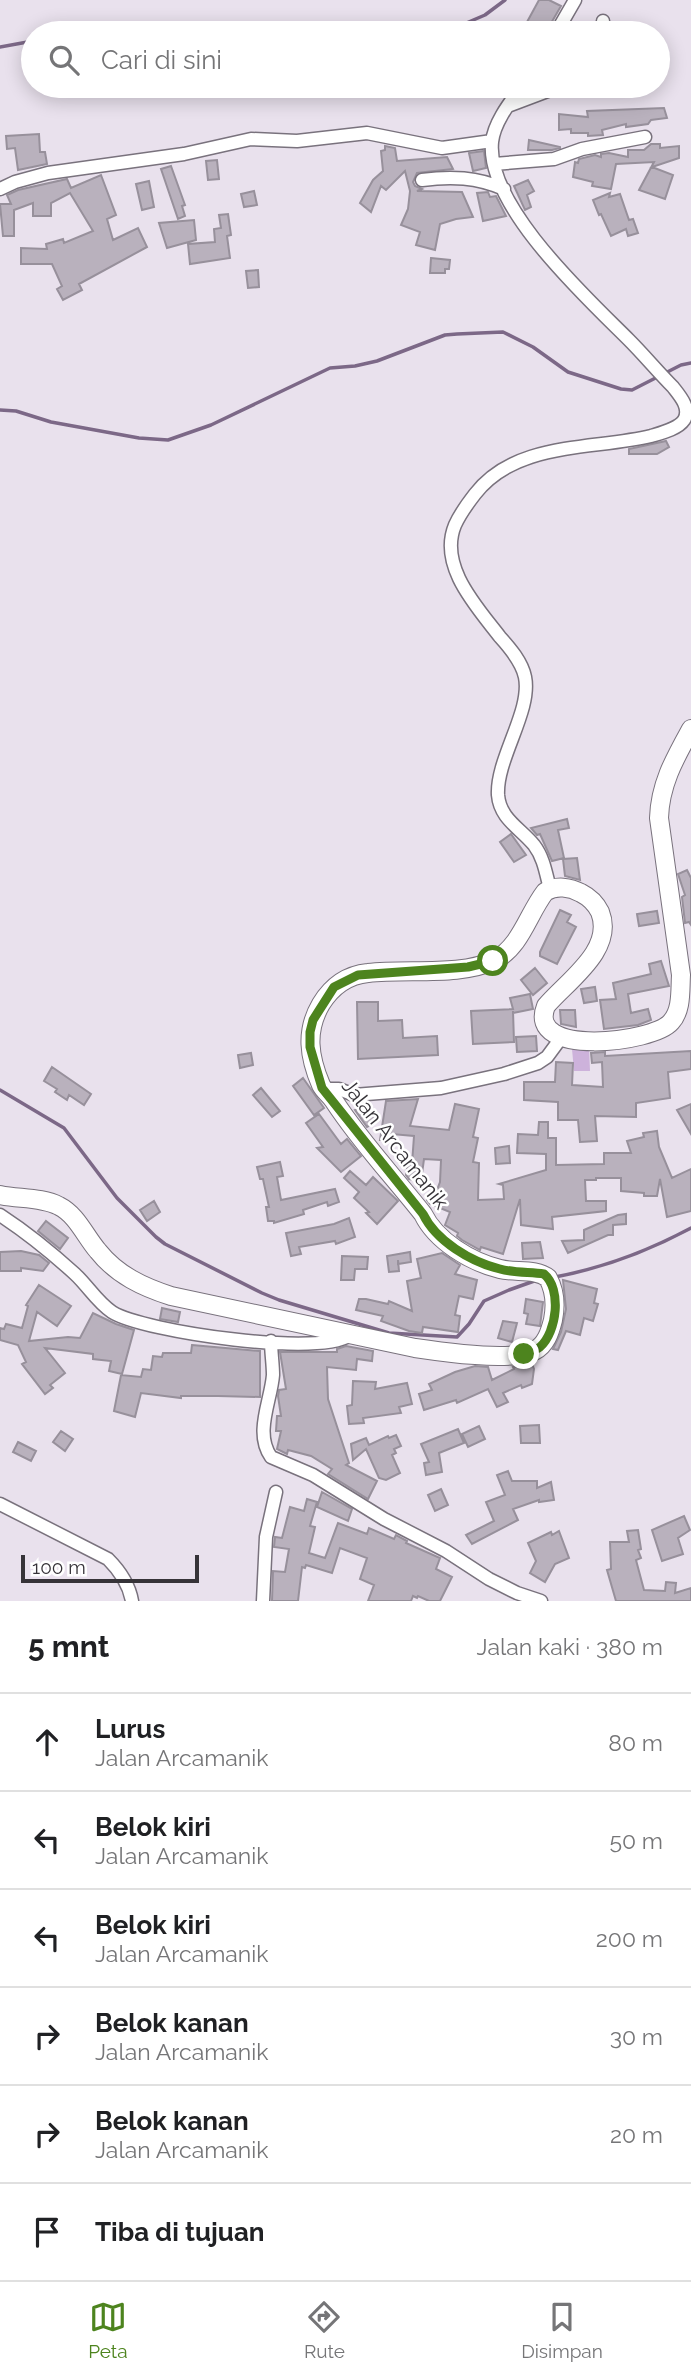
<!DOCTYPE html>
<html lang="id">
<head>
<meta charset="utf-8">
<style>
	:root { --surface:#fff; --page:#f2f2f2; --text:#202124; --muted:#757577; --line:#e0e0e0; --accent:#4d841e }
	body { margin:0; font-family:Raleway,sans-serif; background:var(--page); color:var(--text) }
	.scale { position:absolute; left:21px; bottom:18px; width:178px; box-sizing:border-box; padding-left:7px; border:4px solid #363338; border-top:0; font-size:19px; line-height:24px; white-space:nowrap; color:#363338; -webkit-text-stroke:5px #fff; paint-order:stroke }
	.stop { position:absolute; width:21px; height:21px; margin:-16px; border:5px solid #4d841e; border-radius:50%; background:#fff }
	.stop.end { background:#4d841e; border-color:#fff; box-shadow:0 2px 7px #0008 }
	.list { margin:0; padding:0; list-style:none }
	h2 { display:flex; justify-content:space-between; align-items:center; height:91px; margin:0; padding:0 28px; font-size:30px }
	h2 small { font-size:23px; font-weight:400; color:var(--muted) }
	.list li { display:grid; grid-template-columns:46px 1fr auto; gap:21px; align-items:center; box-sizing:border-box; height:98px; padding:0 28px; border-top:2px solid var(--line) }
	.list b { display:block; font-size:26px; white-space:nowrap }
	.list p { margin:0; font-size:23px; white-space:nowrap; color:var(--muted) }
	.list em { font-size:23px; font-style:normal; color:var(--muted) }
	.icon { flex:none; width:38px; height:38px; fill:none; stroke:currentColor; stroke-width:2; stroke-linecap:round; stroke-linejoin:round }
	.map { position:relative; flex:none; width:691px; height:1601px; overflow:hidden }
	.search { position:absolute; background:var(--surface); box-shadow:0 4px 18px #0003; left:21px; right:21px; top:21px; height:77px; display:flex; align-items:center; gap:18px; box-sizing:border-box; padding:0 24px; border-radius:38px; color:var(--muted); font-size:26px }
	.sheet { height:679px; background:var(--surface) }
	nav { display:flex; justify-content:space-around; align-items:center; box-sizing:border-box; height:98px; border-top:2px solid var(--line); background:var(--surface); font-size:19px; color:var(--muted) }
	nav a { display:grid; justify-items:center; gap:4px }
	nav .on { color:var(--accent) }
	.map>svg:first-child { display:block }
</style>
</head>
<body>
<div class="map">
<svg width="691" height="1601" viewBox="0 0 691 1601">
	<rect width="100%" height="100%" fill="#e9e1ed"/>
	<path fill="#cdb2db" d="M589 1047 590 1071H574L572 1049Z"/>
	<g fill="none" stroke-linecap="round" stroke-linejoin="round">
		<path stroke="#7c6887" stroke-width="3.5" d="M443 33 485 15 505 0
			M0 47 33 41
			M0 410 16 411 51 422 139 438 168 440 211 425 330 368 355 366 377 361 445 335 457 334 503 332 533 347 568 372 621 389 632 390 681 365 691 363
			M0 1090 64 1128 117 1198 156 1237 165 1244 262 1293 279 1300 389 1333 457 1337 469 1324 484 1301 509 1290 537 1280
			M555 1277C603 1268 648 1251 691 1228"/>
	</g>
	<path fill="#b9b1bd" stroke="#97909b" stroke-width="2" d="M539 0H549L561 6 550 25 547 24 542 33H521Z
		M664 108 667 118 651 120 648 124 626 127V124L602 130 603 135 588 136V133H571V129L559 130V114L588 117 587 111Z
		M39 134 40 152H45L47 164 18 170 15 148 7 149 6 136Z
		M529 140 560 147V148L552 150H528Z
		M651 144H660V148L679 146V158L652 167 673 175 665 199 639 190 654 162 616 164 611 189 592 186 593 182 573 177 575 162 578 163 579 159 595 155 601 157V154L609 153 628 157V150H644Z
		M385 146 395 148 397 161 447 157 453 169 417 173 413 182 415 186 422 189 417 191 462 192 473 217 456 219 440 224 435 250 416 245 420 232 401 225 408 209 410 191 405 171 386 190 381 186 371 212 360 203 373 180 383 171 381 151 385 150Z
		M484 151 486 168 473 171 469 153Z
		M217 160 219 179 208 180 206 161Z
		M171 166 185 205 182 206 185 216 178 219 161 169Z
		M101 175 116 215 107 219 113 240 138 228 147 247 79 284 82 290 63 300 57 289 62 286 52 264H21V248L47 249 46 244 63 239 64 243 93 231 70 193 51 203V216H33V203L14 210V236H3L0 204H11L7 195 18 190 67 179 71 188Z
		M528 180 534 191 527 195 531 207 525 210 514 186Z
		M149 181 154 207 142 210 136 184Z
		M254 191 257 205 244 207 241 194Z
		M488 192 490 197 496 196 506 216 483 221 477 193Z
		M610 193 609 197 620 194 629 220 633 219 638 233 628 236 626 229 611 236 601 214 599 215 593 200Z
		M228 214 231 235 227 236 230 258 190 264 188 244 215 242 214 229 221 228 219 215Z
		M194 220 196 240 167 248 159 223Z
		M431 258 450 260 449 269H445V273H430Z
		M258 270 259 287 248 288 246 271Z
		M666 441 669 447 657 454H629V449Z
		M567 819 569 828 558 830 564 858 552 861 540 834 537 835 531 828Z
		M511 834 526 855 514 862 500 842Z
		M577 858 580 880 565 876 563 859Z
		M687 870 691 878V925L689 922 685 923 682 897 685 895 678 874Z
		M560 910 571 915 567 922 576 927 557 964 540 956V952Z
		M657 911 659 923 639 926 637 914Z
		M661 961 669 986 628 994 631 1013 648 1009 651 1020 638 1025 604 1029 600 1000 616 999 613 983 651 974 649 964Z
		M535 968 547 983 533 995 521 980Z
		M595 987 597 1001 584 1003 581 989Z
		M530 994 533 1009 513 1013V1011L514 1042 473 1044 471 1011 513 1009 510 998Z
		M357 1002H378V1021L402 1020 403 1038 437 1036 438 1055 358 1059Z
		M560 1010H575L576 1027 561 1024Z
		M536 1036 537 1051 517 1052 516 1037Z
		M691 1051V1069L668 1072 670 1098 636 1103V1117L595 1116 597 1141 580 1142 578 1120H558V1102L524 1100V1082H555L556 1062 573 1063 572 1085 603 1087 602 1062 592 1063 591 1053 605 1052V1056Z
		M251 1053 253 1065 240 1068 238 1055Z
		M52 1067 91 1094 84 1105 69 1095 67 1100 55 1092 57 1089 44 1081Z
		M303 1078 324 1108 314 1115 293 1086Z
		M261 1088 280 1111 272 1117 253 1095Z
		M418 1099 410 1126 449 1130 455 1104 479 1109 473 1137 478 1138 473 1162 479 1163 478 1200 504 1199 503 1185 499 1184 546 1170V1154L517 1153 518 1134 538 1135 539 1122H548V1138H556V1165L604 1164V1153H631L627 1141 644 1137 643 1133 657 1131 659 1147 672 1178 691 1169V1211L667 1217 660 1179 657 1196H644V1193L621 1191V1178H596V1180H585L586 1201H606V1211L552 1217 553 1229 521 1225 520 1199 503 1254 481 1247 480 1250 462 1240 457 1236 458 1233 445 1225 450 1212 430 1204 427 1200 429 1193 435 1195 440 1182 441 1160 424 1159 421 1181 409 1179 406 1175 408 1163 412 1164 414 1136 392 1134 393 1140H380L386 1101Z
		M368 1103 378 1121 367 1127 355 1110 358 1109 355 1104Z
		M691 1104V1134L677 1110Z
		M319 1114 341 1144 347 1139 361 1156 341 1172 317 1148 323 1147 306 1123Z
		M509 1146 510 1163 496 1164 495 1148Z
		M280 1162 283 1176 277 1177 281 1200 335 1189 339 1202 328 1206 327 1202 303 1210 304 1214 274 1223V1221H268L266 1207H269L263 1179H260L257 1167Z
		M350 1171 366 1185 373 1177 398 1201 377 1224 366 1213 369 1212 354 1198 359 1192 344 1178Z
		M154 1201 160 1212 147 1221 140 1210Z
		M626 1214V1224L613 1225V1235H608L568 1253 562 1241 584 1240V1230L618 1215Z
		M349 1218 355 1237 336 1244 335 1241 299 1247 301 1254 291 1256 286 1233 334 1224Z
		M46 1221 68 1238 60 1249 38 1231Z
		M540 1242 543 1258 523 1259 522 1243Z
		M21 1251 39 1255 49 1263 43 1271 21 1268V1271H0V1252Z
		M410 1252 411 1262 398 1264V1260L399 1271 389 1272 387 1256Z
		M442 1253 460 1265 455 1274 477 1280 473 1299 459 1296 455 1315 460 1316 458 1332 423 1327 422 1333 409 1331 381 1321 383 1316 356 1310 359 1299H366L388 1304 389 1301 412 1311 407 1281 421 1278 417 1259Z
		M342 1256 368 1257 367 1269H355L354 1280H341Z
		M563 1280 597 1289 594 1303 598 1304 593 1321 584 1318 580 1335 566 1331 558 1350 553 1349 561 1332 566 1309Z
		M39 1285 71 1306 57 1326 37 1312 29 1341 68 1337 80 1338 93 1313 116 1324 134 1330 122 1374 109 1371 111 1361 93 1359V1354L45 1348 65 1373 50 1385 53 1388 45 1394 22 1364 26 1362 18 1345 0 1340V1328L4 1329 6 1324 22 1328 28 1306 26 1305Z
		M526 1299 543 1302 540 1326 526 1324 528 1314 524 1313Z
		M162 1308 180 1312 178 1322 160 1319Z
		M503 1321 517 1323 512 1342 498 1338Z
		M192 1345 260 1351V1397L218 1396H181V1398L141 1393 135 1417 114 1411 121 1375 141 1377 143 1369 151 1370 153 1356 162 1357 163 1353H191Z
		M346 1346 373 1351 372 1361 357 1359 356 1370 327 1367 328 1399 349 1463 346 1465 377 1481 368 1499 328 1474 332 1469 311 1456 288 1450 287 1454 277 1449 281 1431H276L277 1416H281L278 1396 279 1390 286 1389 280 1352H337V1349Z
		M532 1364 534 1369 532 1384 522 1388 521 1385 503 1393 508 1402 497 1407 488 1389 457 1403 456 1400 424 1410 419 1394 432 1390 429 1384 455 1372 475 1366 488 1367 492 1380 514 1369 513 1367Z
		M353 1381 376 1382 375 1389 407 1383 412 1404 399 1407 401 1413 363 1418 364 1423 349 1424 347 1406 352 1405Z
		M539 1425 540 1443H521L520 1426Z
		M479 1426 485 1439 468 1447 462 1434Z
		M458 1429 464 1443 439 1453 442 1472 426 1475 424 1463 429 1462 421 1444Z
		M61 1431 73 1439 65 1451 53 1442Z
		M396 1435 401 1446 394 1449 396 1453 392 1455 400 1473 386 1480 379 1478 366 1449 353 1460 351 1444 366 1438 369 1445 388 1436 389 1438Z
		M18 1442 36 1451 31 1461 13 1452Z
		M508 1471 512 1481H537V1488L551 1482 554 1500 539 1502V1500L513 1509 518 1520 472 1544 466 1535 494 1521 486 1502 505 1495 497 1475Z
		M441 1489 448 1505 435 1511 428 1495Z
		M322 1492 352 1509 348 1521 317 1507Z
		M307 1499 317 1502 310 1526 315 1527 309 1553 325 1558 338 1523 367 1534 369 1528 394 1539 396 1535 407 1541 406 1543 440 1558 436 1569 452 1577 440 1601H429L418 1596 417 1598 413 1596 411 1601H368L374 1585 360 1579 367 1558 340 1548 332 1573 306 1565 305 1568 302 1567 298 1601H272L273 1571 285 1572 289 1549 274 1547 275 1537 282 1538 290 1507 304 1511Z
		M684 1516 690 1530 678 1538 683 1554 662 1561 652 1530Z
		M638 1530 641 1549 638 1550 641 1558 636 1560 644 1590 665 1591 666 1582 676 1583 675 1593 691 1588V1601H616L607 1570 611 1569 610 1542H629L627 1531Z
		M559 1531 569 1558 555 1564 545 1582 530 1573 536 1561 528 1543 551 1532 552 1535Z"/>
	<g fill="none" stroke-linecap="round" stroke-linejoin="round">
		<g stroke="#79727d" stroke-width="15">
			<path id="street" d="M556 33 575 0
				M603 33V21
				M522 86C511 101 494 122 492 142 486 206 587 298 629 340 644 355 658 372 673 387 680 396 691 408 684 420 678 429 661 433 651 436 593 450 516 441 475 494 468 503 460 514 455 525 438 566 477 607 500 637 510 648 522 662 525 677 532 711 496 759 498 795 500 819 520 828 534 845 544 858 546 874 550 889
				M508 106 561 86
				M494 164 554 159 582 149 645 137
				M422 180C451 176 477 177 504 189
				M0 189 15 182 48 173 184 154 251 139 297 141 367 133 442 148 492 141
				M322 1089H339L354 1095 441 1088 504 1074 538 1063 547 1057 561 1038
				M0 1215C26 1232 52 1253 75 1274 88 1286 97 1302 112 1312 143 1332 327 1358 351 1334
				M271 1341C271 1352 273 1364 273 1375 271 1401 254 1433 271 1457L313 1475 384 1519 446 1551 489 1579 517 1593 541 1601
				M0 1504 108 1559C120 1571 129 1584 132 1601
				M263 1601 266 1537 276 1492"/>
		</g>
		<g stroke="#79727d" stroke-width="20">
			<path id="secondary" d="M0 1195C18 1199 42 1197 59 1206 77 1215 85 1236 98 1251 117 1275 143 1287 171 1296L415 1348C442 1352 510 1362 534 1351 546 1345 550 1332 553 1320 556 1305 555 1291 548 1278 536 1268 515 1273 500 1269 471 1262 436 1241 423 1214 393 1176 360 1141 334 1101 330 1095 324 1091 321 1085 309 1057 305 1031 321 1004 332 986 348 975 368 973 407 968 460 977 495 960 521 946 528 914 545 892 556 885 570 887 581 893 589 897 596 904 600 912 615 950 567 981 546 1006 525 1058 653 1043 671 1022 682 1010 680 991 681 975L659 818C660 784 675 758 691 729"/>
		</g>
		<use href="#street" stroke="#fff" stroke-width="12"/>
		<use href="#secondary" stroke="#fff" stroke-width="18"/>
	</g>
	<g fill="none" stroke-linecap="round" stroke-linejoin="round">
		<path stroke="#4d841e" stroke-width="9" d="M493 961 468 967 358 975 334 987 313 1020 310 1032V1047L322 1088 423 1214C436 1241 471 1262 500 1269 514 1273 530 1272 544 1274 562 1289 557 1332 540 1347 535 1351 530 1352 524 1354"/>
	</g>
	<g text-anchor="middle" stroke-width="5" stroke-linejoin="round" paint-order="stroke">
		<g font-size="21" fill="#363338" stroke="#fff">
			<text transform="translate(395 1144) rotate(52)" y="7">Jalan Arcamanik</text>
		</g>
	</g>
</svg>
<div class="scale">100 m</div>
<div class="stop" style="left:493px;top:961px"></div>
<div class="stop end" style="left:524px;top:1354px"></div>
<div class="search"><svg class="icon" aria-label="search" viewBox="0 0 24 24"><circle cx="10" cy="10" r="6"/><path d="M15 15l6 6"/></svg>Cari di sini</div>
</div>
<section class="sheet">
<h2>5 mnt<small>Jalan kaki · 380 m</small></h2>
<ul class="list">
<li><svg class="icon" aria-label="ahead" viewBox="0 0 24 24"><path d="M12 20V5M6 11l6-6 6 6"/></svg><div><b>Lurus</b><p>Jalan Arcamanik</p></div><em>80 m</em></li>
<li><svg class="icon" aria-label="left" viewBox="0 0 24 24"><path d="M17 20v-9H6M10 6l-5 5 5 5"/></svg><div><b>Belok kiri</b><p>Jalan Arcamanik</p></div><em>50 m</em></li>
<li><svg class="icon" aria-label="left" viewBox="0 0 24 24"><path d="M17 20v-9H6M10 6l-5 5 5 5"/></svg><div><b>Belok kiri</b><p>Jalan Arcamanik</p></div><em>200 m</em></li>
<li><svg class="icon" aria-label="right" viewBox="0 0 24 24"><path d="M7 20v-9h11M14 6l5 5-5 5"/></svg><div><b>Belok kanan</b><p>Jalan Arcamanik</p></div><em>30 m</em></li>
<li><svg class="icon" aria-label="right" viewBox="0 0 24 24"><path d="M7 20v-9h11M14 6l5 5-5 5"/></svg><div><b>Belok kanan</b><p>Jalan Arcamanik</p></div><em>20 m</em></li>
<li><svg class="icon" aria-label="arrive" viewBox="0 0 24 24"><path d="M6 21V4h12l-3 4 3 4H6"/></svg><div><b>Tiba di tujuan</b></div></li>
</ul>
</section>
<nav>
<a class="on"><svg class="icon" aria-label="map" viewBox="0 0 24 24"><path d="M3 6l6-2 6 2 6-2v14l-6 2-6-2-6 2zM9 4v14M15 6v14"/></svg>Peta</a>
<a><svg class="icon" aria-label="directions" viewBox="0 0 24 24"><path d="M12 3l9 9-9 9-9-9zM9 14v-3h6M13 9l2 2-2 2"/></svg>Rute</a>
<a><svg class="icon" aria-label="saved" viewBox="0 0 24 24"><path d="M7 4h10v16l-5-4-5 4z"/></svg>Disimpan</a>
</nav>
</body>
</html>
